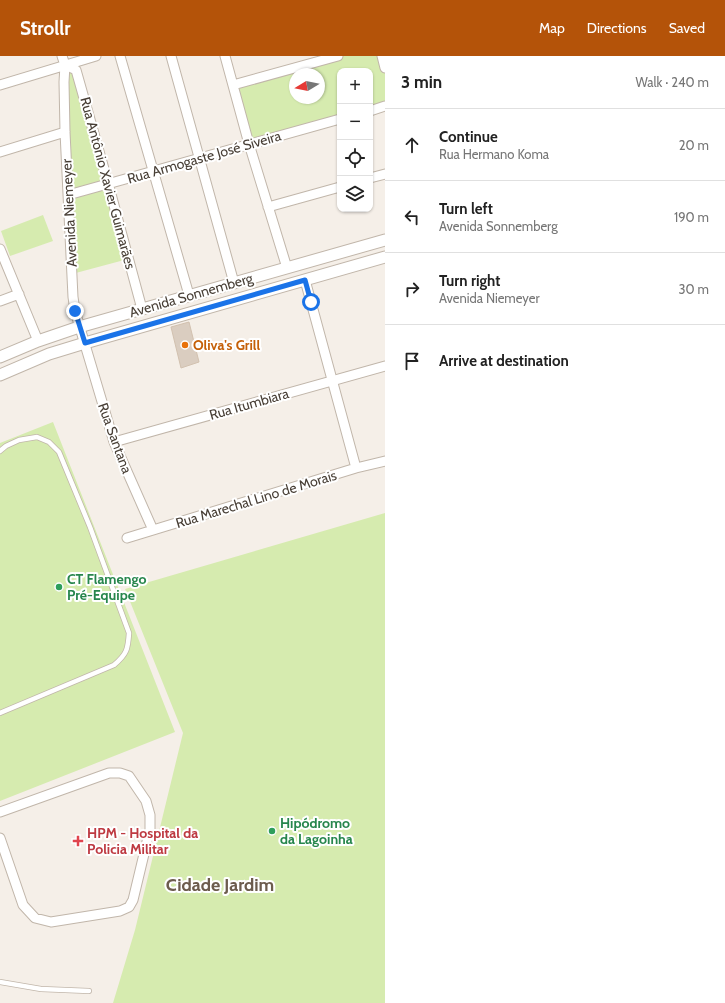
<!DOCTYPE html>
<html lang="en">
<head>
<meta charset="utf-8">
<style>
	:root { --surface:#fff; --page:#f2f2f2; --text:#222; --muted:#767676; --line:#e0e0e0; --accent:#b45309 }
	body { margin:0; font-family:Cabin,sans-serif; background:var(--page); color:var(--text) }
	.controls { position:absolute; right:12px; top:12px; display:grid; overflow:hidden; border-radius:8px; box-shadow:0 1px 3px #0004 }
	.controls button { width:36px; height:36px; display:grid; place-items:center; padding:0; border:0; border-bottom:1px solid var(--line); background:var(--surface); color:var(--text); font:20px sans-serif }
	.compass { position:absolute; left:289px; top:12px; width:36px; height:36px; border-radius:50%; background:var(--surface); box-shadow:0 1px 3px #0004; rotate:260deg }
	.stop { position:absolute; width:12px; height:12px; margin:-9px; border:3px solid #1a73e8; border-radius:50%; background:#fff }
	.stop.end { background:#1a73e8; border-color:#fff; box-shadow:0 1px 4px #0008 }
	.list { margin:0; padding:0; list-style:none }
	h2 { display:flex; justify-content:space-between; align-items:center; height:52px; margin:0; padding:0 16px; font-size:17px }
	h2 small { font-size:13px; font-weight:400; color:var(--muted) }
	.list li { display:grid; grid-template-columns:26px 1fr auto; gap:12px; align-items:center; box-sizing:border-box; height:72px; padding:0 16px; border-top:1px solid var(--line) }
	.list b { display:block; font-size:15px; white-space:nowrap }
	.list p { margin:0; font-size:13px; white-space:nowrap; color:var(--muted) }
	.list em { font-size:13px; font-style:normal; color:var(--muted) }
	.icon { flex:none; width:22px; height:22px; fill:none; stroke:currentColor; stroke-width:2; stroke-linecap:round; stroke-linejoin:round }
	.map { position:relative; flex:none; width:385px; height:947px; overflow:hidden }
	header { display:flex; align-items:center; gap:24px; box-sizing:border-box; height:56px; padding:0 20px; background:var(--accent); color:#fff }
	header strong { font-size:19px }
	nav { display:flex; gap:22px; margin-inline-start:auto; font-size:14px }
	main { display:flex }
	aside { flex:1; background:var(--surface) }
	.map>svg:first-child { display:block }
</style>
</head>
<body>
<header>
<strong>Strollr</strong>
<nav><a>Map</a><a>Directions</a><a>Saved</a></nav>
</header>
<main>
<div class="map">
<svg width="385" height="947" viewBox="0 0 385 947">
	<rect width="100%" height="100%" fill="#f5efe8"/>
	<path fill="#d6ebaf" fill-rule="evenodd" d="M338 0H382L385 12V50L370 55V15H340V63L249 88 233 29ZM295 18H319V42H295Z
		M65 9 77 14 128 203 72 218Z
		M43 159 53 185 10 200 1 175Z
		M53 366 175 676 0 745V387Z
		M385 457V947H113L135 874 183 677 125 533Z"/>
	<path fill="#dacdc0" stroke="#d2c1af" d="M189 266 199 306 181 312 171 271Z"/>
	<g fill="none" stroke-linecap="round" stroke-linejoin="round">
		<g stroke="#c1b6aa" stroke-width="6">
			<path id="service" d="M0 395 6 390 19 384 37 381 49 386 59 396 90 471 129 577C128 593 127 598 114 609L0 657
				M0 926 41 933 89 935"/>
		</g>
		<g stroke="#c1b6aa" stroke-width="11">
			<path id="minor" d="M62 0 65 9 64 26 65 76 73 241 75 255 114 386 153 474
				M120 0 189 239
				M171 0 234 227
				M225 0 249 88 287 212
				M382 0 385 12
				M65 9 76 14 108 127 142 253
				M0 29 96 0
				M233 29 338 0
				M370 55 385 50
				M0 96 65 76
				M370 122 385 118
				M68 139 340 63
				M268 151 340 131
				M0 193 38 285
				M305 224 356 412
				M0 245 19 238
				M114 386 385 310
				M127 482 356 412 385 405
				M0 756 109 717H120L129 720 146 745 150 759V773L133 844 129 851 120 855 51 866 35 862 23 849 0 782"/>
		</g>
		<g stroke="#c1b6aa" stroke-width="13">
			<path id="tertiary" d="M0 301 38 285 79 271 385 184
				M0 319 49 298 85 287 385 201"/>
		</g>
		<use href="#service" stroke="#fff" stroke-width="4.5"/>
		<use href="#minor" stroke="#fff" stroke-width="9"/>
		<use href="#tertiary" stroke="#fff" stroke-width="11"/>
	</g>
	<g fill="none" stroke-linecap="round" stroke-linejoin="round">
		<path stroke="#1a73e8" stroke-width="5" d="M75 255 85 287 305 224 311 246"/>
	</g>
	<circle fill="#e8710a" stroke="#fff" stroke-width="1.5" cx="185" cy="289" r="4"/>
	<g fill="#2e9e5b" stroke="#fff" stroke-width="1.5">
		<circle cx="59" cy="531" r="4"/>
		<circle cx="272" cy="775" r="4"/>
	</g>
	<path fill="#e0444e" stroke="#fff" stroke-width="1.5" d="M76 779h4v4h4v4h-4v4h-4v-4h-4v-4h4z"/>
	<g text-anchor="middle" stroke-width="4" stroke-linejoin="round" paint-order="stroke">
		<g font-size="14" fill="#483f36" stroke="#fff">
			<text transform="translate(204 101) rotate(-16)" y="5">Rua Armogaste José Siveira</text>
			<text transform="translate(108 127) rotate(75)" y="5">Rua Antônio Xavier Guimarães</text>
			<text transform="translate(69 157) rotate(-93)" y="5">Avenida Niemeyer</text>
			<text transform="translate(191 239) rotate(-16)" y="5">Avenida Sonnemberg</text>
			<text transform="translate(249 348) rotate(-16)" y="5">Rua Itumbiara</text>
			<text transform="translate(115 382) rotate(70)" y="5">Rua Santana</text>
			<text transform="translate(256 443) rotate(-17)" y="5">Rua Marechal Lino de Morais</text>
		</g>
		<g font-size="14" font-weight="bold" fill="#c56008" stroke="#fff" text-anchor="start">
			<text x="193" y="294">Oliva's Grill</text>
		</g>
		<g font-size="14" font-weight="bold" fill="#27864d" stroke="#fff" text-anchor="start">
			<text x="67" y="528">CT Flamengo<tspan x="67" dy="16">Pré-Equipe</tspan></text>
			<text x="280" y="772">Hipódromo<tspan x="280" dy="16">da Lagoinha</tspan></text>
		</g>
		<g font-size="14" font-weight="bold" fill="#be3a42" stroke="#fff" text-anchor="start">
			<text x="87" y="782">HPM - Hospital da<tspan x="87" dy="16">Policia Militar</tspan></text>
		</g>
		<g font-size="18" font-weight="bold" fill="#6c5c4d" stroke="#fff">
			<text x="220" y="835">Cidade Jardim</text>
		</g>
	</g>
</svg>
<div class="controls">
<button>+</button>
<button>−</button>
<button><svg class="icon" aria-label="locate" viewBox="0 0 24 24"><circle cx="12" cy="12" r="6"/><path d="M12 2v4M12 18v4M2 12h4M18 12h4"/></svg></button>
<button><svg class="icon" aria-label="layers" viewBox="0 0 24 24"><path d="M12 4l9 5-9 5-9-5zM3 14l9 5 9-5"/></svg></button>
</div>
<svg class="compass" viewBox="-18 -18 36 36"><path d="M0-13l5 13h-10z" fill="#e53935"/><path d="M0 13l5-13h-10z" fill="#767676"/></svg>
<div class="stop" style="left:311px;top:246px"></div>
<div class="stop end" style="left:75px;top:255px"></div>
</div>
<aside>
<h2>3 min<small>Walk · 240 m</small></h2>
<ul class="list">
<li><svg class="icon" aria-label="ahead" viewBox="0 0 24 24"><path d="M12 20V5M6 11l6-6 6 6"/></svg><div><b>Continue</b><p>Rua Hermano Koma</p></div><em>20 m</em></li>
<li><svg class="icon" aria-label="left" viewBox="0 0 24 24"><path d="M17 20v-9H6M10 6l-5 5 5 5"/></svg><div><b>Turn left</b><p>Avenida Sonnemberg</p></div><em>190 m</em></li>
<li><svg class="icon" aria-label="right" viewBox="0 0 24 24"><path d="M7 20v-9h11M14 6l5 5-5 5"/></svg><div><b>Turn right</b><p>Avenida Niemeyer</p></div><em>30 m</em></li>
<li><svg class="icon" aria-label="arrive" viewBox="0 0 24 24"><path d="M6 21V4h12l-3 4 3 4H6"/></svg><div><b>Arrive at destination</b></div></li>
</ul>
</aside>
</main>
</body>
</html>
